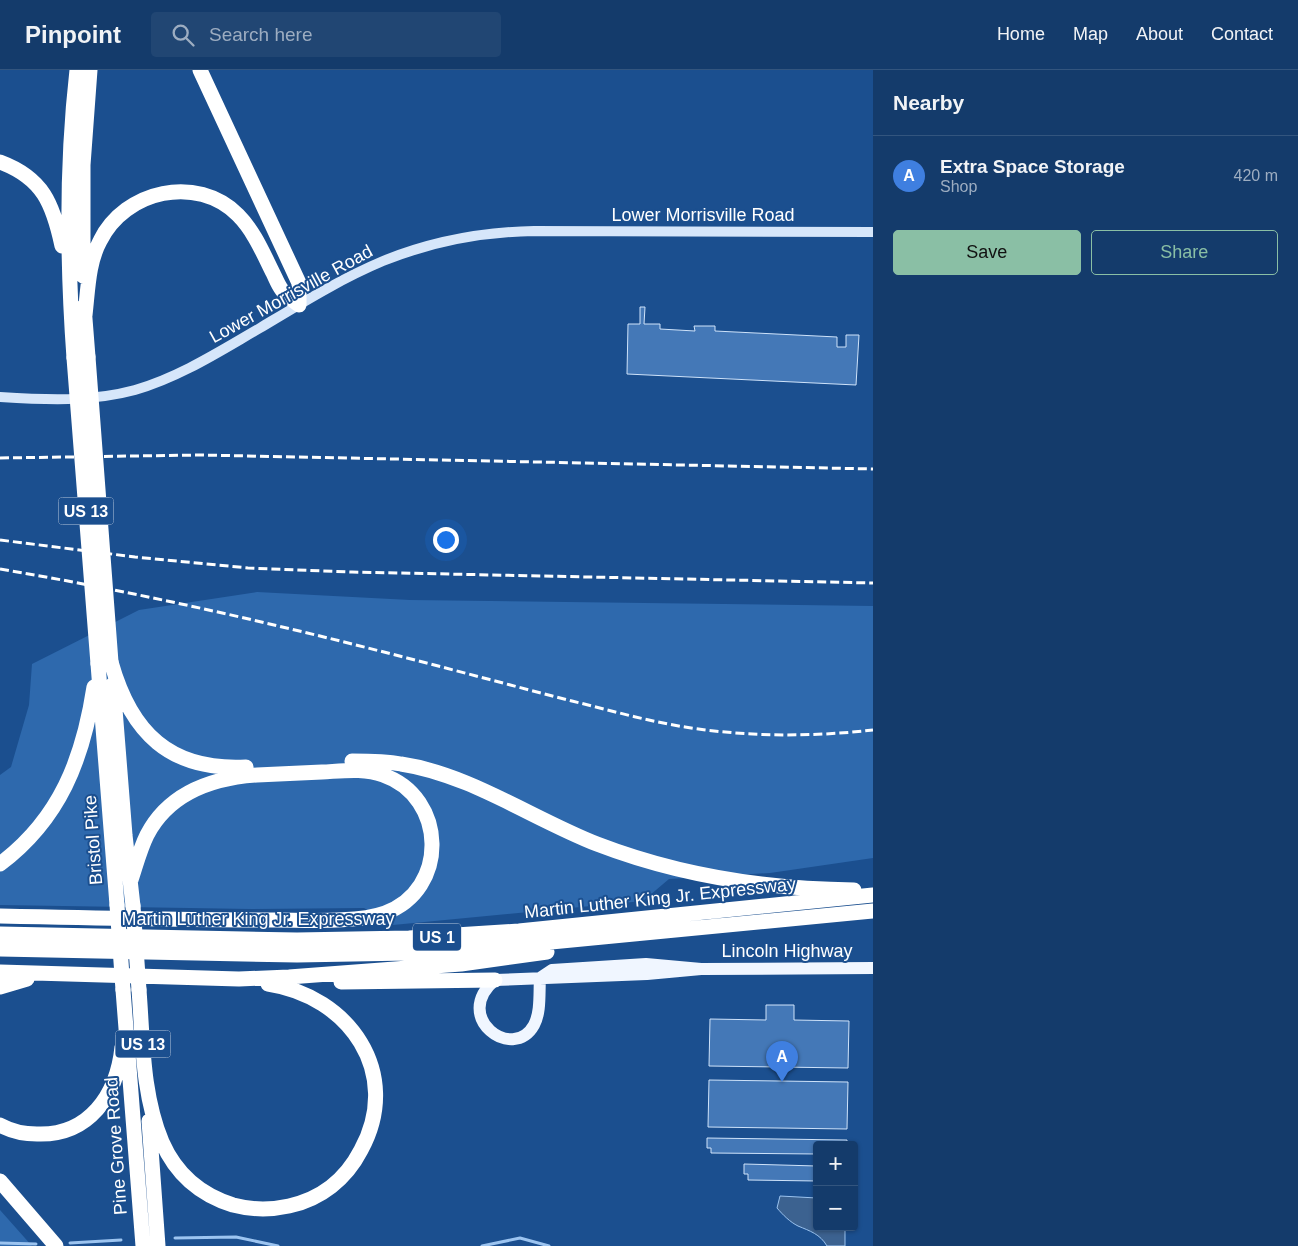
<!DOCTYPE html>
<html lang="en">
<head>
<meta charset="utf-8">
<style>
	:root { --surface:#143b6b; --page:#214673; --text:#f1f3f6; --muted:#9dadc1; --line:#33557e; --accent:#8abfa5 }
	body { margin:0; font-family:Helvetica,sans-serif; background:var(--page); color:var(--text) }
	.controls { position:absolute; right:15px; bottom:15px; display:grid; overflow:hidden; border-radius:5px; box-shadow:0 1px 4px #0004 }
	.controls button { width:45px; height:45px; display:grid; place-items:center; padding:0; border:0; border-bottom:1px solid var(--line); background:var(--surface); color:var(--text); font:25px sans-serif }
	.you { position:absolute; left:445px; top:469px; width:18px; height:18px; margin:-12px; border:4px solid #fff; border-radius:50%; background:#1a73e8; box-shadow:0 0 0 8px #1a73e833 }
	.badge { display:grid; place-items:center; width:32px; height:32px; border-radius:50%; background:var(--accent); color:#fff; font-size:16px; font-weight:700 }
	.pin { position:absolute; translate:-50% -41px; filter:drop-shadow(0 1px 2px #0008) }
	.pin::after { content:''; position:absolute; top:26px; width:18px; height:15px; background:inherit; clip-path:polygon(0 0,100% 0,50% 100%) }
	.list { margin:0; padding:0; list-style:none }
	h2 { display:flex; justify-content:space-between; align-items:center; height:65px; margin:0; padding:0 20px; font-size:21px }
	h2 small { font-size:16px; font-weight:400; color:var(--muted) }
	.list li { display:grid; grid-template-columns:32px 1fr auto; gap:15px; align-items:center; box-sizing:border-box; height:80px; padding:0 20px; border-top:1px solid var(--line) }
	.list b { display:block; font-size:19px; white-space:nowrap }
	.list p { margin:0; font-size:16px; white-space:nowrap; color:var(--muted) }
	.list em { font-size:16px; font-style:normal; color:var(--muted) }
	.actions { display:flex; gap:10px; padding:15px 20px }
	.actions a { flex:1; padding:11px 0; border:1px solid var(--accent); border-radius:5px; text-align:center; font-size:18px; color:var(--accent) }
	.actions .main { background:var(--accent); color:#111 }
	.icon { flex:none; width:28px; height:28px; fill:none; stroke:currentColor; stroke-width:2; stroke-linecap:round; stroke-linejoin:round }
	.map { position:relative; flex:none; width:873px; height:1176px; overflow:hidden }
	header { display:flex; align-items:center; gap:30px; box-sizing:border-box; height:70px; padding:0 25px; background:var(--surface); border-bottom:1px solid var(--line) }
	header strong { font-size:24px }
	nav { display:flex; gap:28px; margin-inline-start:auto; font-size:18px }
	.search { width:350px; height:45px; background:var(--page); display:flex; align-items:center; gap:12px; box-sizing:border-box; padding:0 18px; border-radius:5px; color:var(--muted); font-size:19px }
	main { display:flex }
	aside { flex:1; background:var(--surface) }
	.map>svg:first-child { display:block }
</style>
</head>
<body>
<header>
<strong>Pinpoint</strong>
<div class="search"><svg class="icon" aria-label="search" viewBox="0 0 24 24"><circle cx="10" cy="10" r="6"/><path d="M15 15l6 6"/></svg>Search here</div>
<nav><a>Home</a><a>Map</a><a>About</a><a>Contact</a></nav>
</header>
<main>
<div class="map">
<svg width="873" height="1176" viewBox="0 0 873 1176">
	<rect width="100%" height="100%" fill="#1b4f8f"/>
	<path fill="#2e69ad" d="M257 522 410 530 873 536V788L770 803 669 809 643 831 393 855 364 838 251 839 0 835V705L11 697 29 635 32 594 139 540Z
		M0 1140 32 1176H0Z"/>
	<path fill="#3c6290" stroke="#9cc4f0" d="M780 1126 817 1128V1157H845V1176H827C820 1164 810 1161 798 1156 790 1152 783 1145 777 1138Z"/>
	<g fill="none" stroke-linecap="round" stroke-linejoin="round">
		<path stroke="#9cc4f0" stroke-width="3" d="M175 1168 236 1167 278 1176
			M0 1173 36 1174
			M70 1173 121 1170
			M482 1176 520 1168 549 1176"/>
	</g>
	<path fill="#4478b7" stroke="#cfe3fa" d="M640 237H645L644 254H660V259L695 261 694 256H715V261L837 267V277H846V265H859L856 315 627 304 628 254H640Z
		M766 935H794V950L849 951 848 998 709 996 710 949 766 950Z
		M709 1010 848 1012 847 1059 708 1057Z
		M707 1068 847 1070V1075H817V1084L711 1083V1078H707Z
		M744 1094 817 1096V1111L748 1110V1104H744Z"/>
	<g fill="none" stroke-linecap="round" stroke-linejoin="round">
		<path stroke="#d6e6fa" stroke-width="10" d="M0 327C46 330 91 332 135 320 180 307 220 281 260 258 300 234 340 209 383 191 430 172 483 162 534 161L873 162"/>
		<path stroke="#f0f6ff" stroke-width="12" d="M701 899 646 894 552 900 540 908C539 923 541 942 534 955 513 993 451 947 495 910L647 904 701 899 873 898"/>
		<path stroke="#fff" stroke-width="15" d="M200 0 299 213V235
			M0 92C43 108 53 134 62 176
			M83 206V95L90 0
			M84 236 88 287
			M85 245C88 220 88 193 100 171 125 120 197 104 238 145 254 161 263 183 273 203 276 209 278 215 282 220 286 226 294 231 299 235
			M74 288C67 192 66 96 77 0
			M111 592C131 663 170 701 246 697
			M98 594 117 835
			M113 614 125 765 133 836
			M352 691C368 691 385 691 401 694 469 704 533 749 597 774 680 806 766 819 854 820
			M0 794C60 749 83 689 94 617
			M0 846C92 848 184 850 276 850 307 850 357 853 385 843 449 820 447 727 383 705 364 698 343 701 322 702 301 703 279 704 257 705 212 708 169 723 147 765 140 779 136 795 131 810
			M0 864 297 870 409 868 519 861 873 825
			M0 879 297 885 409 883 520 875 873 841
			M0 902 239 909 289 907 461 894 547 882
			M341 912 495 910
			M0 917 27 909
			M123 920 143 1176
			M139 920C143 971 142 1024 162 1072 176 1104 201 1125 233 1135 252 1140 271 1140 289 1136 321 1129 346 1109 361 1080 403 1003 349 926 268 914
			M149 1051 158 1176
			M0 1055C11 1061 24 1064 37 1064 89 1066 117 1025 122 977
			M0 1111 56 1176"/>
		<path stroke="#fff" stroke-width="3" stroke-dasharray="9 4" stroke-linecap="butt" d="M0 388 201 385 873 399
			M0 470 135 487 248 498 352 502 873 513
			M0 499C137 522 272 553 407 588 462 602 517 617 572 631 609 640 647 651 685 657 748 667 811 667 873 660"/>
		<path stroke="#fff" stroke-width="15" d="M88 287 111 592
			M74 288 98 594
			M117 835 123 920
			M133 836 139 920"/>
	</g>
	<g text-anchor="middle" stroke-width="4" stroke-linejoin="round" paint-order="stroke">
		<g fill="#1b4f8f" stroke="#bbcadd" stroke-width="1">
			<rect x="58.5" y="427.5" width="55" height="27" rx="4"/>
			<rect x="413" y="853.5" width="48" height="27" rx="4"/>
			<rect x="115.5" y="960.5" width="55" height="27" rx="4"/>
		</g>
		<g font-size="16" font-weight="bold" fill="#fff">
			<text x="86" y="447">US 13</text>
			<text x="437" y="873">US 1</text>
			<text x="143" y="980">US 13</text>
		</g>
		<g font-size="18" fill="#fff" stroke="#1b4f8f">
			<text x="703" y="151">Lower Morrisville Road</text>
			<text transform="translate(291 224) rotate(-29)" y="6">Lower Morrisville Road</text>
			<text transform="translate(93 770) rotate(-94)" y="6">Bristol Pike</text>
			<text transform="translate(660 828) rotate(-6)" y="6">Martin Luther King Jr. Expressway</text>
			<text x="258" y="855">Martin Luther King Jr. Expressway</text>
			<text x="787" y="887">Lincoln Highway</text>
			<text transform="translate(116 1076) rotate(-94)" y="6">Pine Grove Road</text>
		</g>
	</g>
</svg>
<div class="controls">
<button>+</button>
<button>−</button>
</div>
<div class="you"></div>
<div class="pin badge" style="left:782px;top:1012px;background:#3f7fe0">A</div>
</div>
<aside>
<h2>Nearby<small></small></h2>
<ul class="list">
<li><span class="badge" style="background:#3f7fe0">A</span><div><b>Extra Space Storage</b><p>Shop</p></div><em>420 m</em></li>
</ul>
<div class="actions"><a class="main">Save</a><a>Share</a></div>
</aside>
</main>
</body>
</html>
